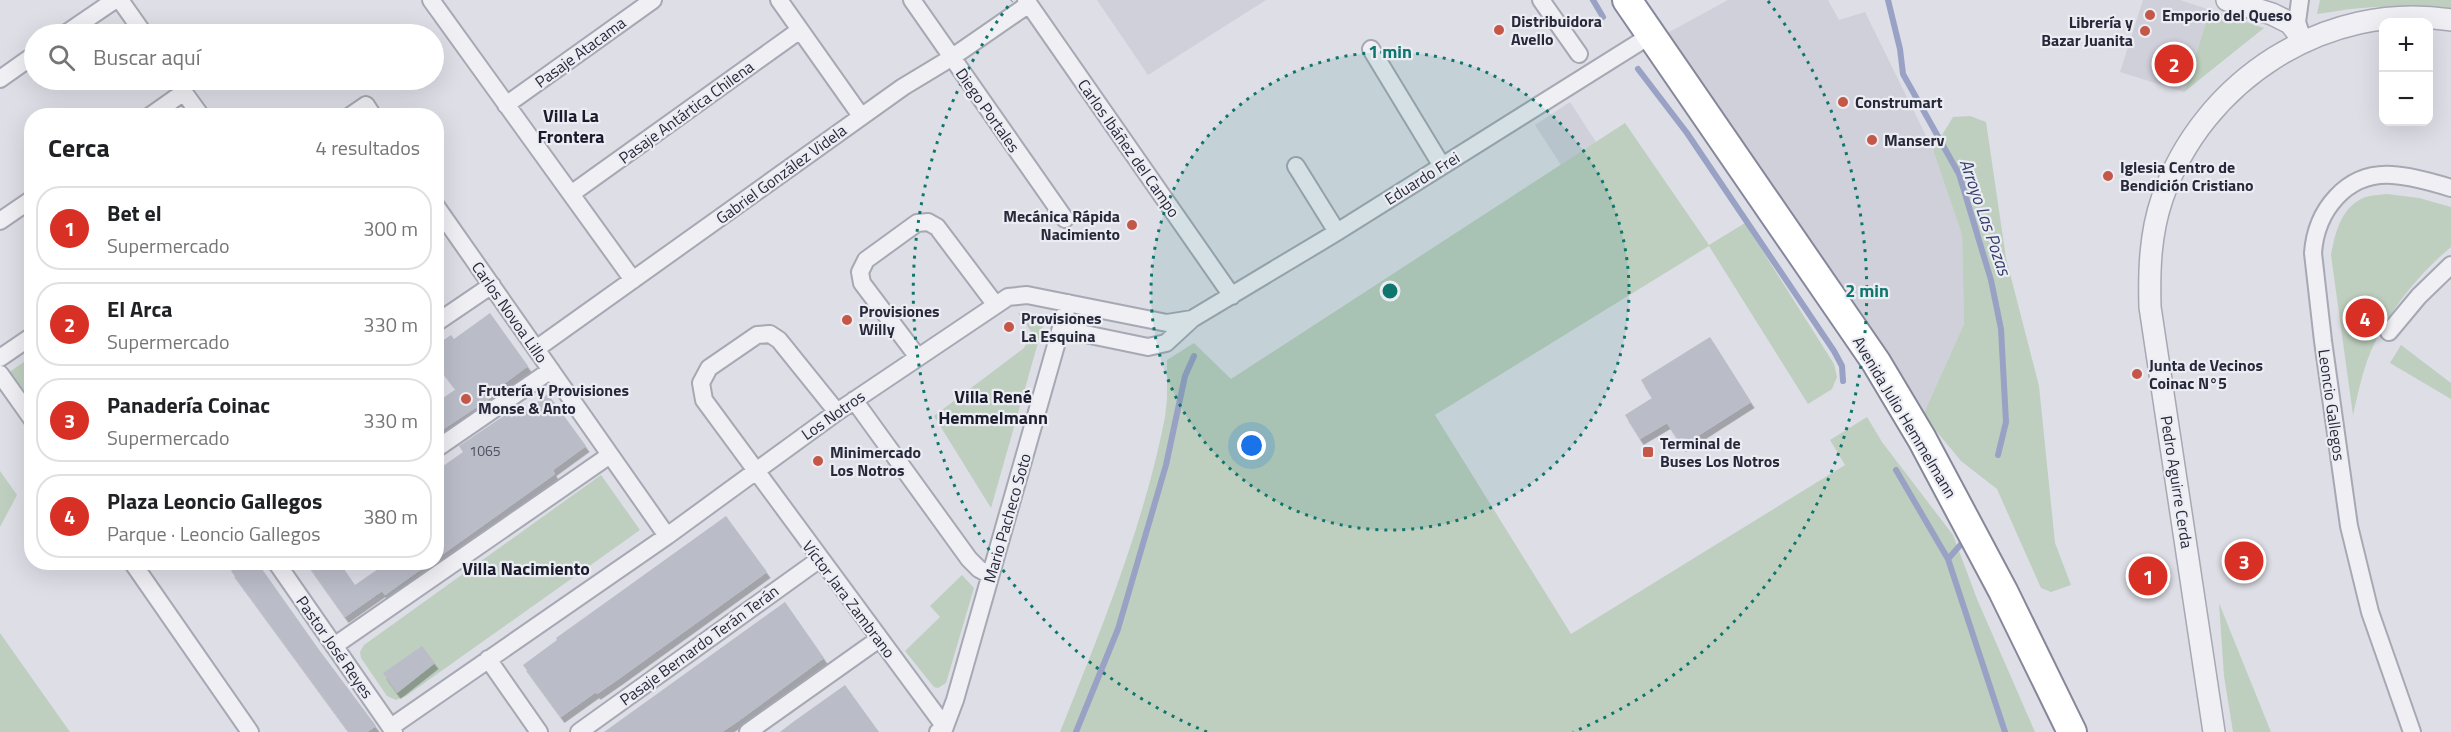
<!DOCTYPE html>
<html lang="es">
<head>
<meta charset="utf-8">
<style>
	:root { --surface:#fff; --page:#f2f2f2; --text:#202124; --muted:#757577; --line:#e0e0e0; --accent:#d93025 }
	body { margin:0; font-family:"Titillium Web",sans-serif; background:var(--page); color:var(--text) }
	.controls { position:absolute; right:18px; top:18px; display:grid; overflow:hidden; border-radius:12px; box-shadow:0 6px 24px #0002 }
	.controls button { width:54px; height:54px; display:grid; place-items:center; padding:0; border:0; border-bottom:2px solid var(--line); background:var(--surface); color:var(--text); font:30px sans-serif }
	.you { position:absolute; left:1252px; top:446px; width:21px; height:21px; margin:-15px; border:4px solid #fff; border-radius:50%; background:#1a73e8; box-shadow:0 0 0 9px #1a73e833 }
	.badge { display:grid; place-items:center; width:39px; height:39px; border-radius:50%; background:var(--accent); color:#fff; font-size:20px; font-weight:700 }
	.pin { position:absolute; translate:-50% -50%; border:3px solid #fff; box-shadow:0 2px 6px #0006 }
	.list { margin:0; padding:0; list-style:none }
	h2 { display:flex; justify-content:space-between; align-items:center; height:78px; margin:0; padding:0 24px; font-size:26px }
	h2 small { font-size:20px; font-weight:400; color:var(--muted) }
	.list li { display:grid; grid-template-columns:39px 1fr auto; gap:18px; align-items:center; box-sizing:border-box; height:84px; margin:0 12px 12px; padding:0 12px; border:2px solid var(--line); border-radius:24px }
	.list b { display:block; font-size:22px; white-space:nowrap }
	.list p { margin:0; font-size:20px; white-space:nowrap; color:var(--muted) }
	.list em { font-size:20px; font-style:normal; color:var(--muted) }
	.icon { flex:none; width:33px; height:33px; fill:none; stroke:currentColor; stroke-width:2; stroke-linecap:round; stroke-linejoin:round }
	.map { position:relative; flex:none; width:2451px; height:732px; overflow:hidden }
	.search { position:absolute; background:var(--surface); box-shadow:0 6px 24px #0002; left:24px; top:24px; width:420px; height:66px; display:flex; align-items:center; gap:15px; box-sizing:border-box; padding:0 21px; border-radius:33px; color:var(--muted); font-size:22px }
	.panel { position:absolute; background:var(--surface); box-shadow:0 6px 24px #0002; left:24px; top:108px; width:420px; height:462px; border-radius:24px }
	.map>svg:first-child { display:block }
</style>
</head>
<body>
<div class="map">
<svg width="2451" height="732" viewBox="0 0 2451 732">
	<defs>
		<filter id="shadow"><feDropShadow dx="3.5" dy="6" stdDeviation="0" flood-color="#0004"/></filter>
	</defs>
	<rect width="100%" height="100%" fill="#dddee6"/>
	<path fill="#cfd0da" d="M1097 0H1266L1148 75Z
		M1728 0H1828L1839 20 1865 12 1933 150 1962 235 1964 324 1923 415 1660 37Z
		M2143 0H2180L2210 10 2184 92 2120 72Z
		M1570 102 1596 142 1561 165 1535 125Z"/>
	<path fill="#becfbf" d="M2320 0H2451V12C2402 3 2366 6 2317 14Z
		M2210 10 2264 28 2184 92Z
		M1970 116 1986 122 2006 258 2039 386 2055 543 2071 585 2051 592 2041 588 1997 489 1961 461 1923 415 1964 324 1962 235 1933 150 1953 117Z
		M1625 123 1709 245 1745 223 1834 364 1837 377 1832 389 1808 404 1709 246 1435 415 1571 634 1845 465 1830 440 1867 417 1882 442 1953 535 1977 599 2035 732H1060C1101 630 1144 525 1165 417L1167 399V360L1194 343 1231 379Z
		M2387 194 2419 198 2451 207V247C2416 276 2383 318 2367 361 2361 378 2357 397 2353 415L2331 255C2335 233 2341 208 2363 198 2370 195 2380 195 2387 194Z
		M1018 313 1044 316 1043 325 991 508 934 416 1024 348 1032 333Z
		M2401 345 2451 383V399L2390 363Z
		M31 357V406L8 373Z
		M0 471 17 495 0 527Z
		M601 475 640 530 406 696 396 700 387 696 361 658 360 652 364 645Z
		M962 575 974 588 946 683 938 688 934 687 905 651 940 617 930 606Z
		M2219 603 2271 732H2233L2224 676Z
		M0 633 70 732H0Z"/>
	<g fill="none" stroke-linecap="round" stroke-linejoin="round">
		<path stroke="#99a2c4" stroke-width="6" d="M1593 0 1603 17
			M1888 0 1900 49 1903 74 1959 174 1991 280 2001 329 2006 422 1998 455
			M1638 69 1687 133 1834 351 1842 366 1843 381
			M1896 470 1948 559
			M1963 542 1948 559 2005 732
			M1076 732 1118 629 1166 465 1185 376 1194 356"/>
	</g>
	<path fill="#babcc8" filter="url(#shadow)" d="M490 313 528 366 493 392 495 395 436 434V403L456 389 436 363V345L451 335 454 339Z
		M1710 337 1751 402 1682 446 1667 423 1640 439 1625 415 1652 398 1641 380Z
		M548 394 586 446 553 470 555 474 436 559V471L463 452 459 446 508 413 511 417 515 415 516 417Z
		M726 516 767 572 620 678 597 694 596 692 561 717 523 665 557 640 556 638Z
		M243 562H257L317 647 376 726 367 732H349L231 571Z
		M306 562H339L355 585 388 562H431L385 595 382 591 345 617Z
		M785 602 824 658 737 722 722 732H604Z
		M422 646 435 663 397 693 383 673Z
		M845 685 879 732H780L793 722Z"/>
	<g fill="none" stroke-linecap="round" stroke-linejoin="round">
		<g stroke="#a6a8b3" stroke-width="20">
			<path id="minor" d="M120 0 144 34
				M431 0 633 280
				M779 0 861 116
				M912 0 1065 219
				M1026 0 1232 296
				M1541 0 1579 54
				M2300 0 2297 22 2302 37
				M65 34 115 0
				M1371 49 1442 166
				M0 79 34 55
				M175 80 201 116
				M506 105 653 0
				M150 116 184 92
				M350 116 366 105 373 116
				M1296 166 1337 232
				M571 194 800 30
				M436 206 667 536
				M0 221 32 199
				M436 323 492 285
				M1061 329 1148 347 1166 343 1192 319 1337 232 1651 35
				M2389 332 2419 296 2451 265
				M536 349 903 87 951 58 1029 4
				M917 356 862 283 860 272 866 260 917 223 928 222 937 227 995 304
				M0 358 32 336
				M0 374 32 419
				M854 400 969 559 979 569 990 575
				M837 412 779 340 770 334 757 335 709 368 701 383 704 400 945 727 938 732
				M436 449 551 370
				M132 562 250 732
				M276 562 394 732
				M334 646 610 455
				M488 659 539 732
				M391 727 667 536 837 412 1008 297 1027 295 1167 323 1192 319
				M579 732 820 559
				M748 732 879 639
				M943 732 955 700 1068 303
				M2412 732 2370 612 2349 526 2323 341 2313 253C2316 211 2346 172 2392 175 2412 176 2432 182 2451 188"/>
		</g>
		<g stroke="#a6a8b3" stroke-width="24">
			<path id="tertiary" d="M2227 0 2272 14 2290 23 2304 41
				M2214 732 2150 307C2149 271 2150 234 2162 199 2202 81 2326 0 2451 20"/>
		</g>
		<g stroke="#85889b" stroke-width="32">
			<path id="trunk" d="M1627 0 1876 362 1922 439 2003 591 2072 732"/>
		</g>
		<use href="#minor" stroke="#efeff4" stroke-width="16"/>
		<use href="#tertiary" stroke="#efeff4" stroke-width="21"/>
		<use href="#trunk" stroke="#fff" stroke-width="28"/>
	</g>
	<circle cx="1390" cy="291" r="239" fill="#0f766e" fill-opacity=".12"/>
	<g fill="none" stroke="#0f766e" stroke-width="3" stroke-dasharray="3 6">
		<circle cx="1390" cy="291" r="239"/>
		<path d="M1207 732A477 477 0 0 1 1012 1M1768 1A477 477 0 0 1 1573 732"/>
	</g>
	<g fill="#c45748" stroke="#ecedf3" stroke-width="2">
		<circle cx="2150" cy="15" r="6"/>
		<circle cx="1499" cy="30" r="6"/>
		<circle cx="2145" cy="31" r="6"/>
		<circle cx="1843" cy="102" r="6"/>
		<circle cx="1872" cy="140" r="6"/>
		<circle cx="2108" cy="176" r="6"/>
		<circle cx="1132" cy="225" r="6"/>
		<circle cx="847" cy="320" r="6"/>
		<circle cx="1009" cy="327" r="6"/>
		<circle cx="2137" cy="374" r="6"/>
		<circle cx="466" cy="399" r="6"/>
		<rect x="1642" y="446" width="12" height="12" rx="3"/>
		<circle cx="818" cy="461" r="6"/>
	</g>
	<g text-anchor="middle" stroke-width="4.5" stroke-linejoin="round" paint-order="stroke">
		<g font-size="14" fill="#4c4e5e">
			<text x="485" y="456">1065</text>
		</g>
		<g font-size="16" font-weight="bold" fill="#27293b" stroke="#ecedf3" text-anchor="start">
			<text x="2162" y="21">Emporio del Queso</text>
			<text x="1511" y="27">Distribuidora<tspan x="1511" dy="18">Avello</tspan></text>
			<text x="2133" y="28" text-anchor="end">Librería y<tspan x="2133" dy="18">Bazar Juanita</tspan></text>
			<text x="1855" y="108">Construmart</text>
			<text x="1884" y="146">Manserv</text>
			<text x="2120" y="173">Iglesia Centro de<tspan x="2120" dy="18">Bendición Cristiano</tspan></text>
			<text x="1120" y="222" text-anchor="end">Mecánica Rápida<tspan x="1120" dy="18">Nacimiento</tspan></text>
			<text x="859" y="317">Provisiones<tspan x="859" dy="18">Willy</tspan></text>
			<text x="1021" y="324">Provisiones<tspan x="1021" dy="18">La Esquina</tspan></text>
			<text x="2149" y="371">Junta de Vecinos<tspan x="2149" dy="18">Coinac N°5</tspan></text>
			<text x="478" y="396">Frutería y Provisiones<tspan x="478" dy="18">Monse &amp; Anto</tspan></text>
			<text x="1660" y="449">Terminal de<tspan x="1660" dy="18">Buses Los Notros</tspan></text>
			<text x="830" y="458">Minimercado<tspan x="830" dy="18">Los Notros</tspan></text>
		</g>
		<g font-size="16" fill="#27293b" stroke="#ecedf3">
			<text transform="translate(580 52) rotate(-36)" y="6">Pasaje Atacama</text>
			<text transform="translate(988 110) rotate(55)" y="6">Diego Portales</text>
			<text transform="translate(686 112) rotate(-36)" y="6">Pasaje Antártica Chilena</text>
			<text transform="translate(1129 148) rotate(55)" y="6">Carlos Ibáñez del Campo</text>
			<text transform="translate(781 174) rotate(-36)" y="6">Gabriel González Videla</text>
			<text transform="translate(1422 178) rotate(-32)" y="6">Eduardo Frei</text>
			<text transform="translate(510 312) rotate(55)" y="6">Carlos Novoa Lillo</text>
			<text transform="translate(2332 405) rotate(82)" y="6">Leoncio Gallegos</text>
			<text transform="translate(833 415) rotate(-35)" y="6">Los Notros</text>
			<text transform="translate(1905 417) rotate(59)" y="6">Avenida Julio Hemmelmann</text>
			<text transform="translate(2177 482) rotate(81)" y="6">Pedro Aguirre Cerda</text>
			<text transform="translate(1007 518) rotate(-74)" y="6">Mario Pacheco Soto</text>
			<text transform="translate(849 599) rotate(53)" y="6">Víctor Jara Zambrano</text>
			<text transform="translate(699 645) rotate(-36)" y="6">Pasaje Bernardo Terán Terán</text>
			<text transform="translate(335 647) rotate(55)" y="6">Pastor José Reyes</text>
		</g>
		<g font-size="18" font-weight="bold" fill="#1a1b2c" stroke="#ecedf3">
			<text x="571" y="122">Villa La<tspan x="571" dy="21">Frontera</tspan></text>
			<text x="993" y="403">Villa René<tspan x="993" dy="21">Hemmelmann</tspan></text>
			<text x="526" y="575">Villa Nacimiento</text>
		</g>
		<g font-size="18" font-style="italic" fill="#343e6c" stroke="#ecedf3">
			<text transform="translate(1985 217) rotate(71)" y="6">Arroyo Las Pozas</text>
		</g>
	</g>
	<circle cx="1390" cy="291" r="9" fill="#0f766e" stroke="#ecedf3" stroke-width="3"/>
	<g font-size="18" text-anchor="middle" font-weight="bold" fill="#0f766e" stroke="#ecedf3" stroke-width="4.5" stroke-linejoin="round" paint-order="stroke">
		<text x="1390" y="58">1 min</text>
		<text x="1867" y="297">2 min</text>
	</g>
</svg>
<div class="controls">
<button>+</button>
<button>−</button>
</div>
<div class="you"></div>
<div class="pin badge" style="left:2148px;top:576px">1</div>
<div class="pin badge" style="left:2174px;top:64px">2</div>
<div class="pin badge" style="left:2244px;top:561px">3</div>
<div class="pin badge" style="left:2365px;top:318px">4</div>
<div class="search"><svg class="icon" aria-label="search" viewBox="0 0 24 24"><circle cx="10" cy="10" r="6"/><path d="M15 15l6 6"/></svg>Buscar aquí</div>
<section class="panel">
<h2>Cerca<small>4 resultados</small></h2>
<ul class="list">
<li><span class="badge">1</span><div><b>Bet el</b><p>Supermercado</p></div><em>300 m</em></li>
<li><span class="badge">2</span><div><b>El Arca</b><p>Supermercado</p></div><em>330 m</em></li>
<li><span class="badge">3</span><div><b>Panadería Coinac</b><p>Supermercado</p></div><em>330 m</em></li>
<li><span class="badge">4</span><div><b>Plaza Leoncio Gallegos</b><p>Parque · Leoncio Gallegos</p></div><em>380 m</em></li>
</ul>
</section>
</div>
</body>
</html>
